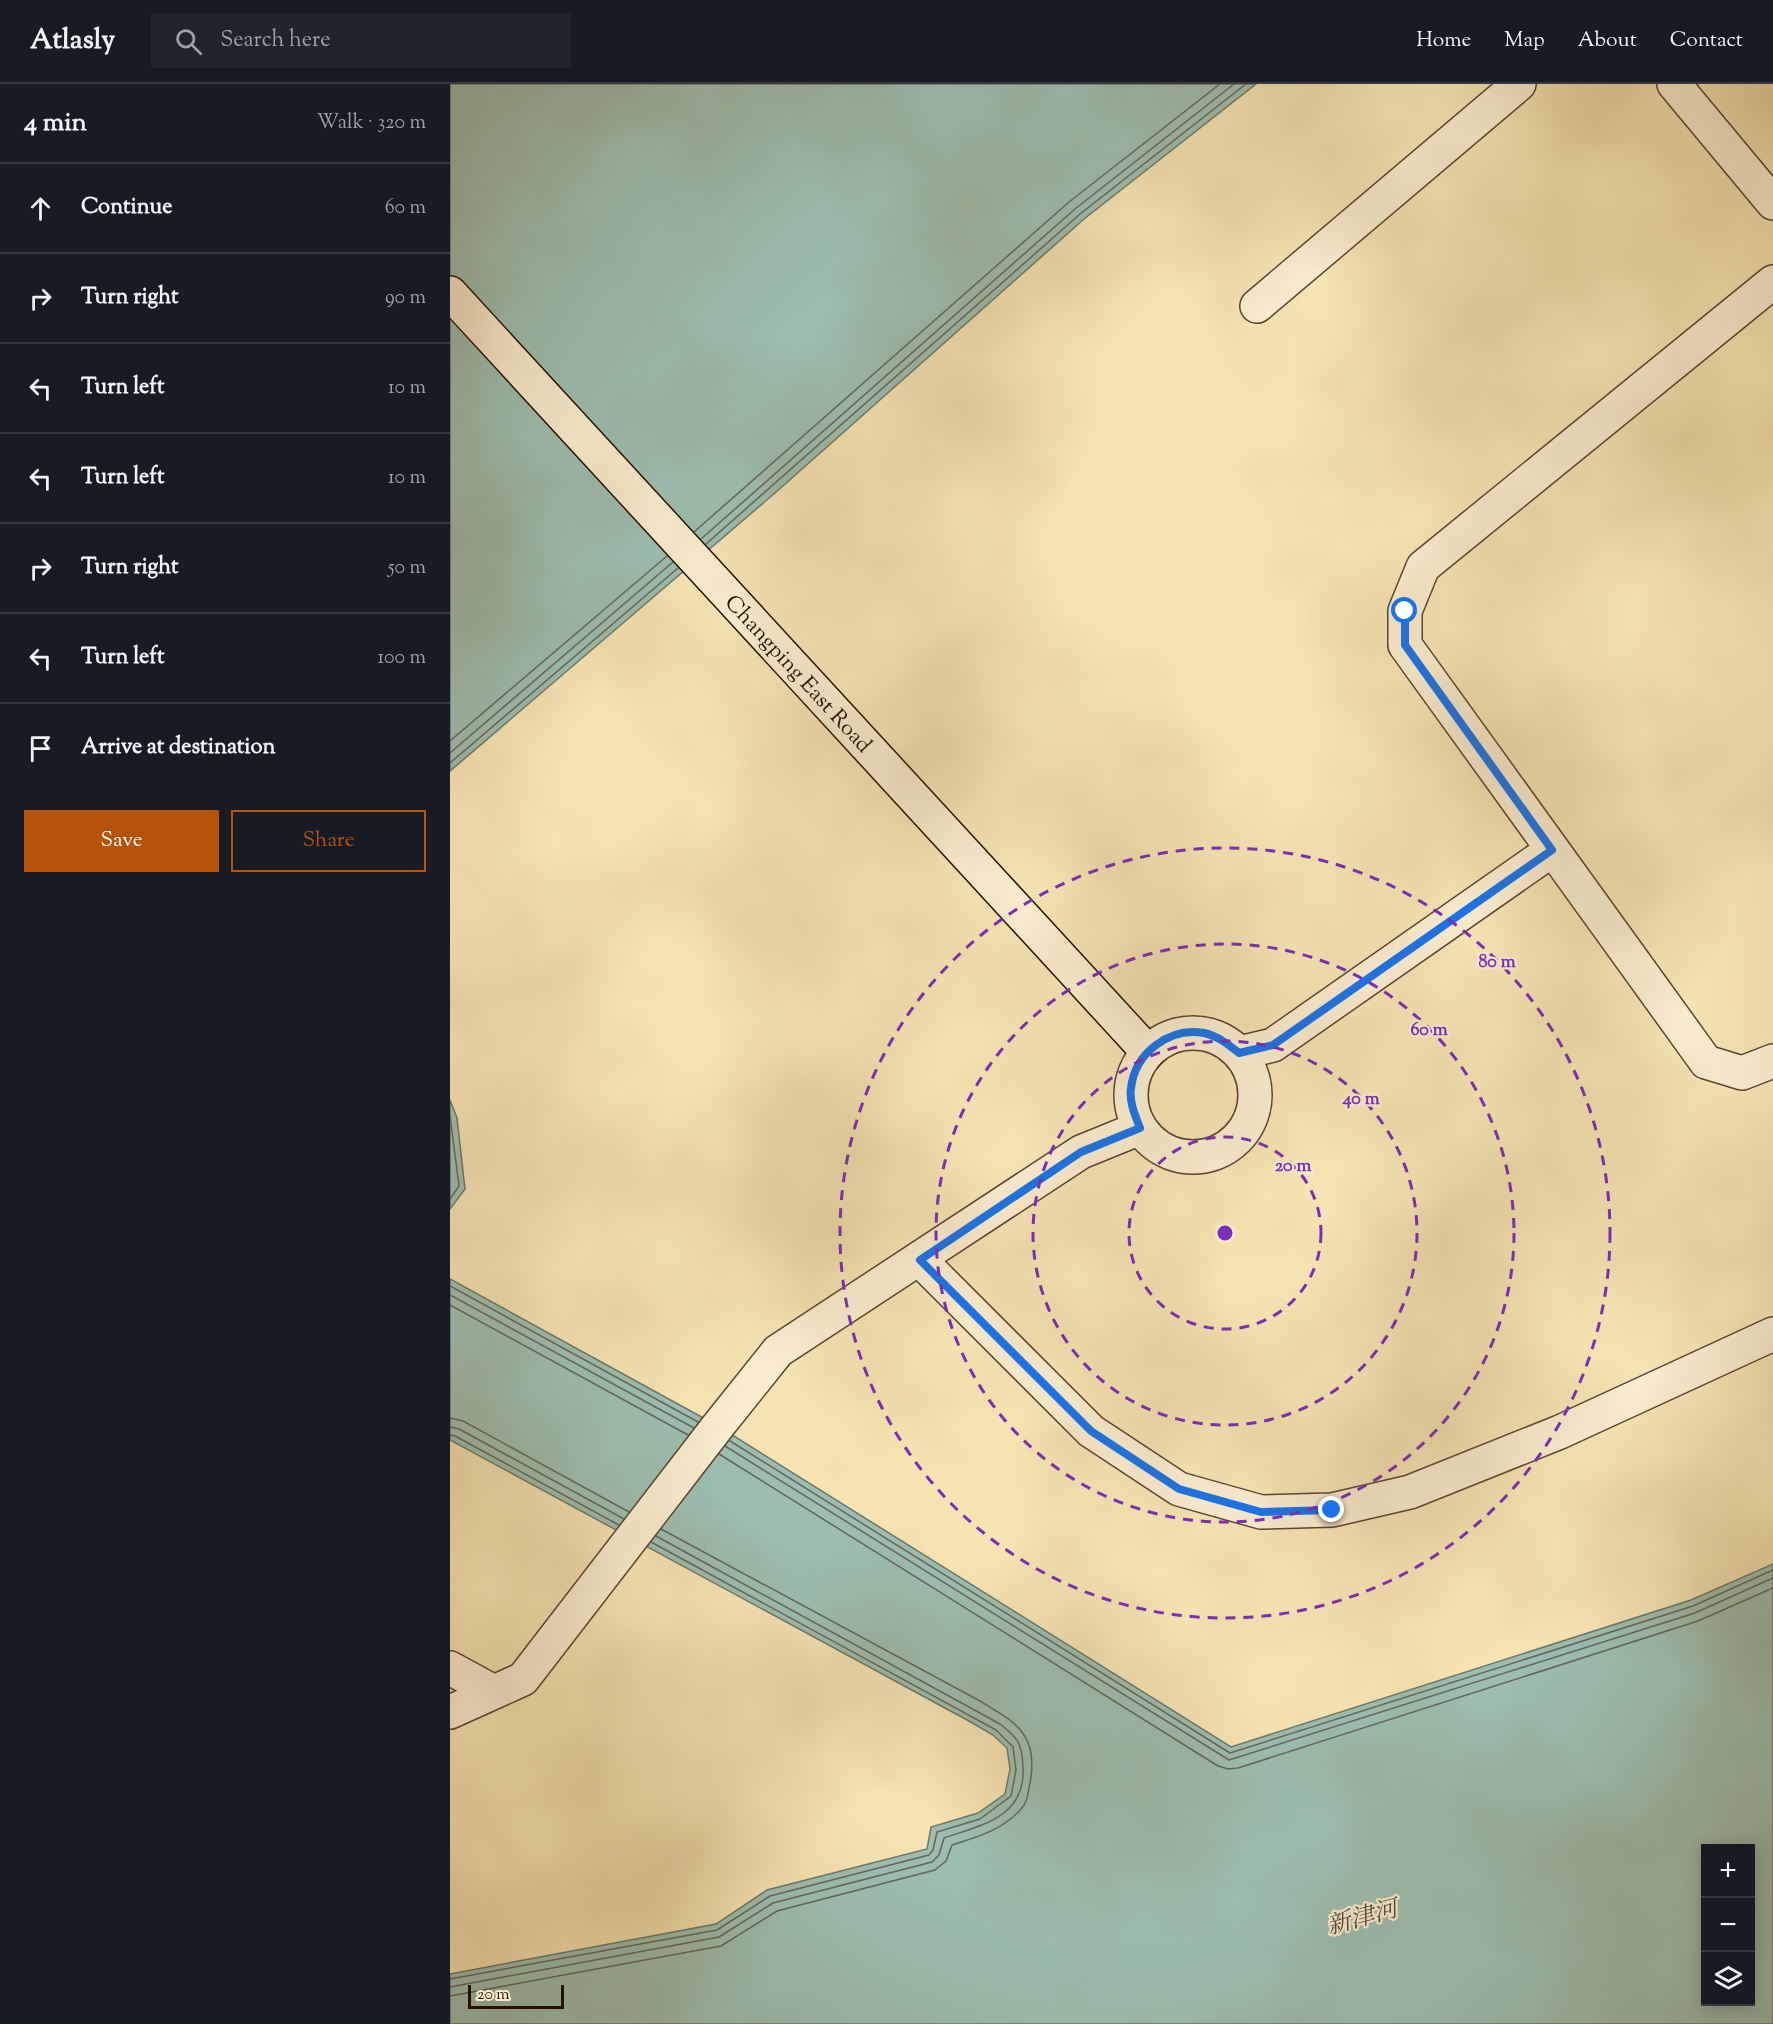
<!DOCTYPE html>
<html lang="en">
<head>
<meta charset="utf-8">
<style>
	:root { --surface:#171b24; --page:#20242c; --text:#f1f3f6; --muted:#9ea1a6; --line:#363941; --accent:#b45309 }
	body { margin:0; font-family:"Sorts Mill Goudy","Noto Serif SC",serif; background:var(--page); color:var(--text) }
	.controls { position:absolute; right:18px; bottom:18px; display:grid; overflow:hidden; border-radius:0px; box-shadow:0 3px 15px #0003 }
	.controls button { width:54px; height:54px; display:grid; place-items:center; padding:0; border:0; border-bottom:2px solid var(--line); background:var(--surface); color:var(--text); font:30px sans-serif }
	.scale { position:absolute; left:18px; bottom:15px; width:96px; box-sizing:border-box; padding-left:6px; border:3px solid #261004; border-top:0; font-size:16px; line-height:21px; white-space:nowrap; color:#261004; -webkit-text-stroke:4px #f9edce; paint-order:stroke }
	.stop { position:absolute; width:18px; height:18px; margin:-14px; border:4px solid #1a73e8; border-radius:50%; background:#fff }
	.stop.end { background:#1a73e8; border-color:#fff; box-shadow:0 2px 6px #0008 }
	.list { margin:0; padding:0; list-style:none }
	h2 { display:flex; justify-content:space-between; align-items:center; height:78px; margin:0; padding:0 24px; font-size:26px }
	h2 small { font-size:20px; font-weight:400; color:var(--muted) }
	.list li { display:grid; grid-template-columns:39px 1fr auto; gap:18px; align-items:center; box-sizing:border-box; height:90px; padding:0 24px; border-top:2px solid var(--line) }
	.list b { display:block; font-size:22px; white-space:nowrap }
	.list em { font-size:20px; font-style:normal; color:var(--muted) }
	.actions { display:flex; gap:12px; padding:18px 24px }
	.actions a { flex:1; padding:14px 0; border:2px solid var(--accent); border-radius:0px; text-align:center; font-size:21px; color:var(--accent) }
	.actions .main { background:var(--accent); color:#fff }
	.icon { flex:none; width:33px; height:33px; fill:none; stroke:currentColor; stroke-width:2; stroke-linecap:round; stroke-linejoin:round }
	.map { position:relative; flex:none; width:1323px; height:1940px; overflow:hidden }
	header { display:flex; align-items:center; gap:36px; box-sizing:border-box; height:84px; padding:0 30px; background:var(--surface); border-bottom:2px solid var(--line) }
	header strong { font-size:28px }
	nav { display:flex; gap:33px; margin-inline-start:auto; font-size:21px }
	.search { width:420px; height:54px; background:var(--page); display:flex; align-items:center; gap:15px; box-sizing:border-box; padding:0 21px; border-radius:0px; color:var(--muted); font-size:22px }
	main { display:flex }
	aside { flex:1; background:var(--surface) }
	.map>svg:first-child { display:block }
</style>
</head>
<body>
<header>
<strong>Atlasly</strong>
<div class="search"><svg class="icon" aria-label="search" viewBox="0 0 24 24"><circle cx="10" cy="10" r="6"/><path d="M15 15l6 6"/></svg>Search here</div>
<nav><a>Home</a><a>Map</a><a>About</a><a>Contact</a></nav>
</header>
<main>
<aside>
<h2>4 min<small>Walk · 320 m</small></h2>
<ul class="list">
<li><svg class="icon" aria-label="ahead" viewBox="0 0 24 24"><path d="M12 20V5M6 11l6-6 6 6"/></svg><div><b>Continue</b></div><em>60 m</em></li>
<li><svg class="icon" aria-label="right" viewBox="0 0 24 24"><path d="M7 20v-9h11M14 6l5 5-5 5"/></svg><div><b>Turn right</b></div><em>90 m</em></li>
<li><svg class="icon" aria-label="left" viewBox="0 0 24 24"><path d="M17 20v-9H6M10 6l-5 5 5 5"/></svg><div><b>Turn left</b></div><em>10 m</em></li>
<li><svg class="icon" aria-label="left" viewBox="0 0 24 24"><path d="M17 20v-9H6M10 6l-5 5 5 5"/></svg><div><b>Turn left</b></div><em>10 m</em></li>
<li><svg class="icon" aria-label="right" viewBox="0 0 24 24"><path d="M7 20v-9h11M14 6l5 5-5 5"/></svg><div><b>Turn right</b></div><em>50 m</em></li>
<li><svg class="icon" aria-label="left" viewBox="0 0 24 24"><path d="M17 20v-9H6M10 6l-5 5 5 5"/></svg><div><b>Turn left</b></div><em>100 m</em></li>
<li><svg class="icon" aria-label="arrive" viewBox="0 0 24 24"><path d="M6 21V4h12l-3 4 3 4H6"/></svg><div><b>Arrive at destination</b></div></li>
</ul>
<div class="actions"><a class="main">Save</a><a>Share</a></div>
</aside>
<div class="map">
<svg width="1323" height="1940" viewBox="0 0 1323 1940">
	<rect width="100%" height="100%" fill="#f6e4b3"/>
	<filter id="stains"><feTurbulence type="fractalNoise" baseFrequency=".00333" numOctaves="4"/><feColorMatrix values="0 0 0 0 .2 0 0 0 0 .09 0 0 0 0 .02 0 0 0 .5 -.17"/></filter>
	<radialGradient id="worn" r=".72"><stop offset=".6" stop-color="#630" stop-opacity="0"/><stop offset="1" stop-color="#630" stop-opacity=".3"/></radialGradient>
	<path fill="#9dbeaf" stroke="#6d786b" stroke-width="1.5" fill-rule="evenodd" d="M0 0H806L634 135 325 409 0 687Z
		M0 1016 7 1034 15 1105 0 1125Z
		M0 1195 268 1342 781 1663 1241 1516 1323 1480V1940H0V1890L266 1840 317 1806 477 1765 481 1743 528 1729 555 1710 560 1685 557 1664 543 1651 519 1637 0 1356ZM1256 1764H1300V1918H1256Z"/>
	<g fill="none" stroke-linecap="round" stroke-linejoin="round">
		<path stroke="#62675a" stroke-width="1.5" d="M244 448 619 118 770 0
			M251 455 625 125 784 0
			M256 460 630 130 796 0
			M0 657 217 472
			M0 669 223 478
			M0 679 228 484
			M0 1032 9 1102 0 1115
			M0 1202 248 1338
			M0 1211 244 1344
			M0 1221 238 1351
			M0 1334 13 1337 179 1428
			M0 1343 9 1345 174 1435
			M0 1351 5 1352 169 1441
			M280 1357 780 1669 1243 1522 1323 1486
			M275 1362 779 1676 1245 1529 1323 1494
			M269 1370 768 1682 778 1685 788 1684 1248 1537 1323 1504
			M0 1895 267 1846 320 1812 479 1771 483 1766 487 1748 530 1735 561 1712 566 1686 563 1663 546 1646 201 1458
			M0 1903 269 1853 323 1819 482 1778 489 1771 494 1754C532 1741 576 1733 573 1683 572 1659 568 1654 550 1640L206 1452
			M0 1912 271 1862 327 1827 485 1786 496 1777 502 1761C527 1753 553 1746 571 1725 578 1718 578 1708 580 1699 589 1651 567 1639 530 1617L211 1445"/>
		<g stroke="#5a4530" stroke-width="36">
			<path id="street" d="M1224 0 1323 119
				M1323 198 973 483 955 527V561L1256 978 1292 989 1323 977
				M807 222 1069 0
				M681 1011a62 62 0 1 1 124 0a62 62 0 1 1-124 0Z
				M789 969 823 961 1102 766
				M470 1176 641 1347 729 1405 811 1428 882 1426 960 1408 1110 1348 1323 1250
				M0 1584 44 1608
				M0 1628 73 1595 268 1342 328 1267 631 1068 690 1044"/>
		</g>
		<g stroke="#261004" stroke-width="36">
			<g id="secondary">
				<path id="s1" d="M0 209 698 968"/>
			</g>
		</g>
		<use href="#street" stroke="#f9edce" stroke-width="33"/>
		<use href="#secondary" stroke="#f9edce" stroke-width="33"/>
	</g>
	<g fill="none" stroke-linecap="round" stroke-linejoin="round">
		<path stroke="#1a73e8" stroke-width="8" d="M882 1426 811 1428 729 1405 641 1347 470 1176 631 1068 690 1044C685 1031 679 1018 681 1004 685 969 719 943 754 949 768 952 779 961 789 969L823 961 1102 766 955 561V527"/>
	</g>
	<g fill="none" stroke="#7b2cbf" stroke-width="3" stroke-dasharray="10 8">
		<circle cx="775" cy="1149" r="96"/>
		<circle cx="775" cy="1149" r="192"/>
		<circle cx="775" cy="1149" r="289"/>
		<circle cx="775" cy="1149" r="385"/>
	</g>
	<g text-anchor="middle" stroke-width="4.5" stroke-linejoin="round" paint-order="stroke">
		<g font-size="22" fill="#261004" stroke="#f9edce">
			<text dy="8" stroke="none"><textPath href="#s1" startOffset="516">Changping East Road</textPath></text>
		</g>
		<g font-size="24" font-style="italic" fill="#504d40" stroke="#f9edce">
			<text transform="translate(912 1833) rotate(-15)" y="8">新津河</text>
		</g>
	</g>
	<circle cx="775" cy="1149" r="9" fill="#7b2cbf" stroke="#f9edce" stroke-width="3"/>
	<g font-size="18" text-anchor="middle" font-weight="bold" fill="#7b2cbf" stroke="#f9edce" stroke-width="4.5" stroke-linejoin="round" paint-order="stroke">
		<text x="1047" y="883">80 m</text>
		<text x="979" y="951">60 m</text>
		<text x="911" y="1020">40 m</text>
		<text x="843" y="1087">20 m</text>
	</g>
	<rect width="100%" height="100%" filter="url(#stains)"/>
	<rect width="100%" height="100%" fill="url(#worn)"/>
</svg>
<div class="controls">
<button>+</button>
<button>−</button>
<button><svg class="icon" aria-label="layers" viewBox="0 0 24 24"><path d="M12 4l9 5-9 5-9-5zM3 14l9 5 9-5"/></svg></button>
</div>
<div class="scale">20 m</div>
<div class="stop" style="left:955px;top:527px"></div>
<div class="stop end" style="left:882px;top:1426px"></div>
</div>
</main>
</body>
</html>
